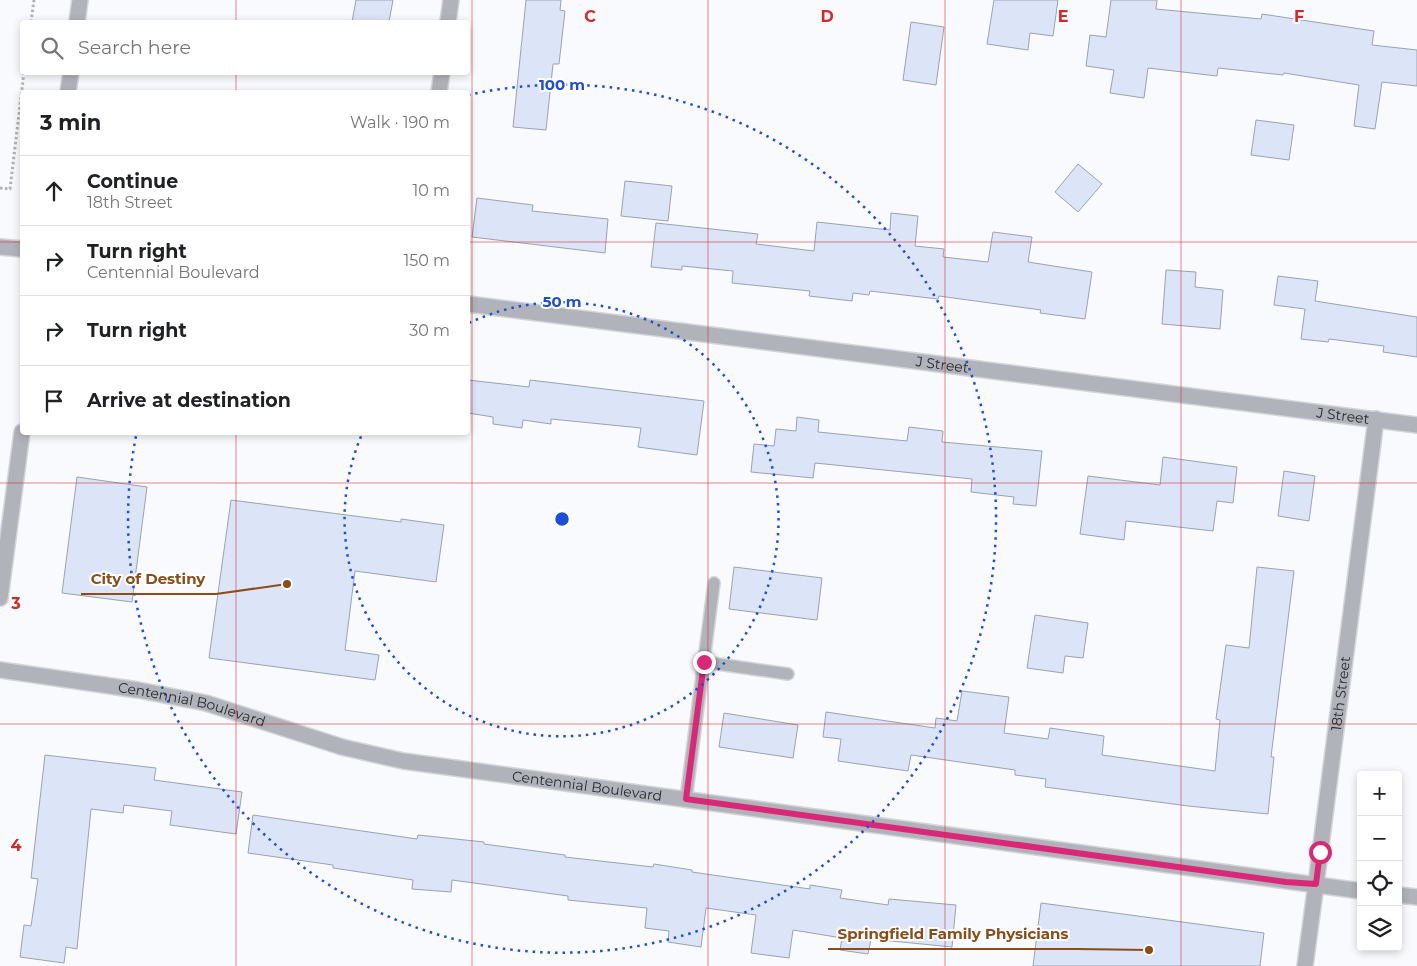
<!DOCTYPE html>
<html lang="en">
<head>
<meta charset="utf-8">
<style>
  :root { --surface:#fff; --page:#f6f6f6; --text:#202124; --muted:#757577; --line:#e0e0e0 }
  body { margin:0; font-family:Montserrat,sans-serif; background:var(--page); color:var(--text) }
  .controls { position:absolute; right:15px; bottom:15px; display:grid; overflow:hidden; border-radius:5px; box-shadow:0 2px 8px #0003 }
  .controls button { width:45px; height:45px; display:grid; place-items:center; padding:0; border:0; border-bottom:1px solid var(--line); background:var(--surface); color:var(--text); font:25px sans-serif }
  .stop { position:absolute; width:15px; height:15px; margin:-11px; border:4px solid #db2777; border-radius:50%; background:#fff }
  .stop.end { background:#db2777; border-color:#fff; box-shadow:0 1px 5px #0008 }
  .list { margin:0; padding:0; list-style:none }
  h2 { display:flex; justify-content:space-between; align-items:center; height:65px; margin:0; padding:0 20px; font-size:21px }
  h2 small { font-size:16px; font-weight:400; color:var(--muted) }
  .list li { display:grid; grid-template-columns:32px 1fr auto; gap:15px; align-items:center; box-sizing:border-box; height:70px; padding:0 20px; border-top:1px solid var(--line) }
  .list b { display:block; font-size:19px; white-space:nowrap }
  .list p { margin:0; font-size:16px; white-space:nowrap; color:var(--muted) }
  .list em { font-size:16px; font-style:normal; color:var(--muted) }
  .icon { flex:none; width:28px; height:28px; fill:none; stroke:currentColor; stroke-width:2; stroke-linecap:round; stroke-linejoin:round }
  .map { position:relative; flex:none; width:1417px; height:966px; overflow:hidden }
  .search { position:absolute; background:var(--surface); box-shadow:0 2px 8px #0003; left:20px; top:20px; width:450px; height:55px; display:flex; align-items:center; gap:12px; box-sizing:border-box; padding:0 18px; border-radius:5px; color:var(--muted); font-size:19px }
  .panel { position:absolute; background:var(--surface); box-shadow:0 2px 8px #0003; left:20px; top:90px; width:450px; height:345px; border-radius:5px }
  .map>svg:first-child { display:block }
  .building { fill:#dce5f7; stroke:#9ba2b0 }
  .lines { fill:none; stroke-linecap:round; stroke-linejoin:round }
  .service-casing { stroke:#d3d5d8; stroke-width:14 }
  .minor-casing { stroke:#d3d5d8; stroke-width:18 }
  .tertiary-casing { stroke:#d3d5d8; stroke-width:18 }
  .path { stroke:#b0b2b5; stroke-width:3; stroke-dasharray:2.5 2.5; stroke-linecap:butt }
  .service { stroke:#b0b3b9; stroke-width:11 }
  .minor { stroke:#b0b3b9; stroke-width:15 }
  .tertiary { stroke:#b0b3b9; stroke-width:15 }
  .route { stroke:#db2777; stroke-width:6 }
  .grid { fill:none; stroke:#d62828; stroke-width:1; stroke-opacity:0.55 }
  .ring { fill:none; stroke:#1d4ed8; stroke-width:2.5; stroke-dasharray:2.5 5 }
  .labels { text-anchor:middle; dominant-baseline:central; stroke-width:4; stroke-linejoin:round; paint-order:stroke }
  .street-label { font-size:14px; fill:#272a2f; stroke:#fff }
  .grid-label { font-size:16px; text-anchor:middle; font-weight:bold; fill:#d62828; stroke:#fff; stroke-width:4; stroke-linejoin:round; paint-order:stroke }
  .centre { fill:#1d4ed8; stroke:#fff; stroke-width:2.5 }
  .ring-label { font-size:15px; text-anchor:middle; font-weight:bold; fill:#1d4ed8; stroke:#fff; stroke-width:4; stroke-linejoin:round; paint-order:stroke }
  .leader { fill:none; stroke:#8c4b17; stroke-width:2 }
  .callout-dot { fill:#8c4b17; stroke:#fff; stroke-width:2 }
  .callout-label { font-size:15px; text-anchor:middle; font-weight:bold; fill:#8c4b17; stroke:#fff; stroke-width:4; stroke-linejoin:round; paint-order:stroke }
</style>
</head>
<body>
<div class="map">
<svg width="1417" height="966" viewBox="0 0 1417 966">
  <rect width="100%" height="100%" fill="#f9fafd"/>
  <g class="building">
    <polygon points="356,0 393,0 389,22 352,22"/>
    <polygon points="526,0 561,0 560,10 565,11 559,64 553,64 546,130 513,127"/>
    <polygon points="994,0 1058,0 1053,36 1030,33 1028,50 987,44"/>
    <polygon points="1111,0 1157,0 1156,9 1261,19 1262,14 1374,31 1372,45 1417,50 1417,86 1382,82 1375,129 1354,126 1359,85 1284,73 1283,75 1218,68 1217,76 1148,68 1144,98 1110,93 1114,70 1086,66 1090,35 1106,37"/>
    <polygon points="911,22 944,27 936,85 903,80"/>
    <polygon points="1256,120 1294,125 1289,160 1251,155"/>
    <polygon points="1078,164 1102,184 1078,212 1055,192"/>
    <polygon points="625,181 672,186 668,221 621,216"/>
    <polygon points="477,198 533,205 532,211 608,219 605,253 472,237"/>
    <polygon points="891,213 918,216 915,246 944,249 943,257 988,262 993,232 1032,237 1028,262 1092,272 1085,319 1040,313 1041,310 939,296 938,299 870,291 869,295 853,293 852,301 809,296 810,291 732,283 733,271 682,266 682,270 651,267 656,223 758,234 756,244 814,251 817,222 890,230"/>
    <polygon points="1166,270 1196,272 1195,287 1223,290 1220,329 1162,324"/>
    <polygon points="1278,276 1318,281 1315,301 1417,317 1417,357 1383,352 1384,346 1329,339 1328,342 1301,339 1305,309 1274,305"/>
    <polygon points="468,380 529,387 530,380 704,401 697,455 638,447 641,428 551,419 551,424 523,420 522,428 493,424 493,417 468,413"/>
    <polygon points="797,417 819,420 818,432 907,441 909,427 943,431 942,442 1042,451 1036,506 1013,504 1014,497 971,492 972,479 815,463 813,478 751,472 754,444 774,446 776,429 796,431"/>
    <polygon points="1163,457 1237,467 1233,503 1217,501 1213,531 1126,521 1124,540 1080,534 1088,476 1160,485"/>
    <polygon points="1284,471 1315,476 1309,521 1278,516"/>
    <polygon points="77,477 147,487 132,602 62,593"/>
    <polygon points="231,500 401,522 401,519 444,525 436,582 355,571 345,650 379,655 375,680 209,658"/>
    <polygon points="734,567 822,578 817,620 729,609"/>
    <polygon points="1257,567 1294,571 1271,757 1274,757 1268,814 1188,806 1045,787 1046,779 1015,775 1015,770 911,755 908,771 838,761 841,739 823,737 826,712 935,728 936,718 957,721 962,691 1009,697 1004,733 1048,739 1050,728 1104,736 1102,755 1215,771 1220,720 1216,719 1226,645 1249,648"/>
    <polygon points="1035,615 1088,623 1083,658 1065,656 1063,673 1027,668"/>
    <polygon points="724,713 798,725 793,758 719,747"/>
    <polygon points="45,755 156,768 154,780 242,792 236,834 170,825 172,811 124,805 123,813 91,809 77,949 66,947 64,963 20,957 24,925 31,926 38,879 31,878"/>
    <polygon points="253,815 417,839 418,835 484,842 484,844 565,855 565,857 653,867 654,864 692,870 692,872 810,889 810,885 842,890 840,898 888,905 889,899 956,905 952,947 871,939 868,954 840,950 842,938 793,930 789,958 751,953 756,915 706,908 701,947 668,942 669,931 645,928 647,908 568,900 568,896 452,880 451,892 412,889 413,880 333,868 333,865 248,853"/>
    <polygon points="1041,903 1264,933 1260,966 1033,966"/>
  </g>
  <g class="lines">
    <defs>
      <g id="service">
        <polyline points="704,662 788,674"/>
        <polyline points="686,799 714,583"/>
      </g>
      <g id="minor">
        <polyline points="448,22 451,0"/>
        <polyline points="439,92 442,72"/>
        <polyline points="0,247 22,249"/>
        <path id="s1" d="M468 304 1417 425"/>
        <path id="s2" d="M1316 884 1376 419"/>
      </g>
      <g id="tertiary">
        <polyline points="77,22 80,0"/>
        <polyline points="68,92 71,72"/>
        <polyline points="0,598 22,432"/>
        <path id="s3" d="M0 670 138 690 206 703 342 747 403 761 1361 891"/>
        <polyline points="1398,895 1417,897"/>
        <polyline points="1305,966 1316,884"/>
      </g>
    </defs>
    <use href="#service" class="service-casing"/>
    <use href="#minor" class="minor-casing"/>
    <use href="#tertiary" class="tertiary-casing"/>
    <g class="path">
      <polyline points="31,22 34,0"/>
      <polyline points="0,188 10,189 24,72"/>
    </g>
    <use href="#service" class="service"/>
    <use href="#minor" class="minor"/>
    <use href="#tertiary" class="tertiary"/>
  </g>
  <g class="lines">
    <polyline class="route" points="704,662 686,799 1286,882 1316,884 1320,852"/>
  </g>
  <path class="grid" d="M236 0V22M472 0V966M708 0V966M945 0V966M1181 0V966M236 72V92M0 242H22M468 242H1417M236 432V966M0 483H1417M0 724H1417"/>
  <g class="ring">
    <path d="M469 323A217 217 0 1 1 362 434"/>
    <path d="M468 95A434 434 0 1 1 136 436"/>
  </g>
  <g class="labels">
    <g class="street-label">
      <text stroke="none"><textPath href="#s1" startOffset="478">J Street</textPath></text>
      <text stroke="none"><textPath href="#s1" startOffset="882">J Street</textPath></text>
      <text stroke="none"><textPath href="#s2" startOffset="192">18th Street</textPath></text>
      <text stroke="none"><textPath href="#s3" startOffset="195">Centennial Boulevard</textPath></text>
      <text stroke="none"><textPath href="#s3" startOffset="600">Centennial Boulevard</textPath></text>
    </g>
  </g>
  <g class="grid-label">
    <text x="590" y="22">C</text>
    <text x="827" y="22">D</text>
    <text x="1063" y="22">E</text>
    <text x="1299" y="22">F</text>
    <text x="16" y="609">3</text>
    <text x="16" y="851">4</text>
  </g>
  <circle cx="562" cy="519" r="8" class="centre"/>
  <g class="ring-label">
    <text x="562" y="90">100 m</text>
    <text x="562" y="307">50 m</text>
  </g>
  <path class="leader" d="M287 584L216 594H81M1149 950L1078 949H828"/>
  <g class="callout-dot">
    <circle cx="287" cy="584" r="5"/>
    <circle cx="1149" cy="950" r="5"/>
  </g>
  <g class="callout-label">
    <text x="148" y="584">City of Destiny</text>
    <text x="953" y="939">Springfield Family Physicians</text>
  </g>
</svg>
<div class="controls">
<button>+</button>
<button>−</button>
<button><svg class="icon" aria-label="locate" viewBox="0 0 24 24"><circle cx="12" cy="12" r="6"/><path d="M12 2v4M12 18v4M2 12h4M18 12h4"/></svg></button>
<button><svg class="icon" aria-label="layers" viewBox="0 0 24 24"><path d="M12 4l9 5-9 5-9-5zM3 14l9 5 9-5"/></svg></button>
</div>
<div class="stop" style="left:1320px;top:852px"></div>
<div class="stop end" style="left:704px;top:662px"></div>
<div class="search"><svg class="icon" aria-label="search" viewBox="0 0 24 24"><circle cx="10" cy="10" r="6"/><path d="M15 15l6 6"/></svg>Search here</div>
<section class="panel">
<h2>3 min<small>Walk · 190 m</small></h2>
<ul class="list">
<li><svg class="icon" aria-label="ahead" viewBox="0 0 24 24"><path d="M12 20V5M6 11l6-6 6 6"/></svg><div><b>Continue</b><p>18th Street</p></div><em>10 m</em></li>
<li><svg class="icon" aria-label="right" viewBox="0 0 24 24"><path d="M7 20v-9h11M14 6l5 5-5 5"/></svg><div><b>Turn right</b><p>Centennial Boulevard</p></div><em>150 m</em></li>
<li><svg class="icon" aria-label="right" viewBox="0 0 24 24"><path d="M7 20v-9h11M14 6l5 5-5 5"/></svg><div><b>Turn right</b></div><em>30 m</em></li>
<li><svg class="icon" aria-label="arrive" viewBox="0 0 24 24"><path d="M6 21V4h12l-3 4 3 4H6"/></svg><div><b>Arrive at destination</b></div></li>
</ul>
</section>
</div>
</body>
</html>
